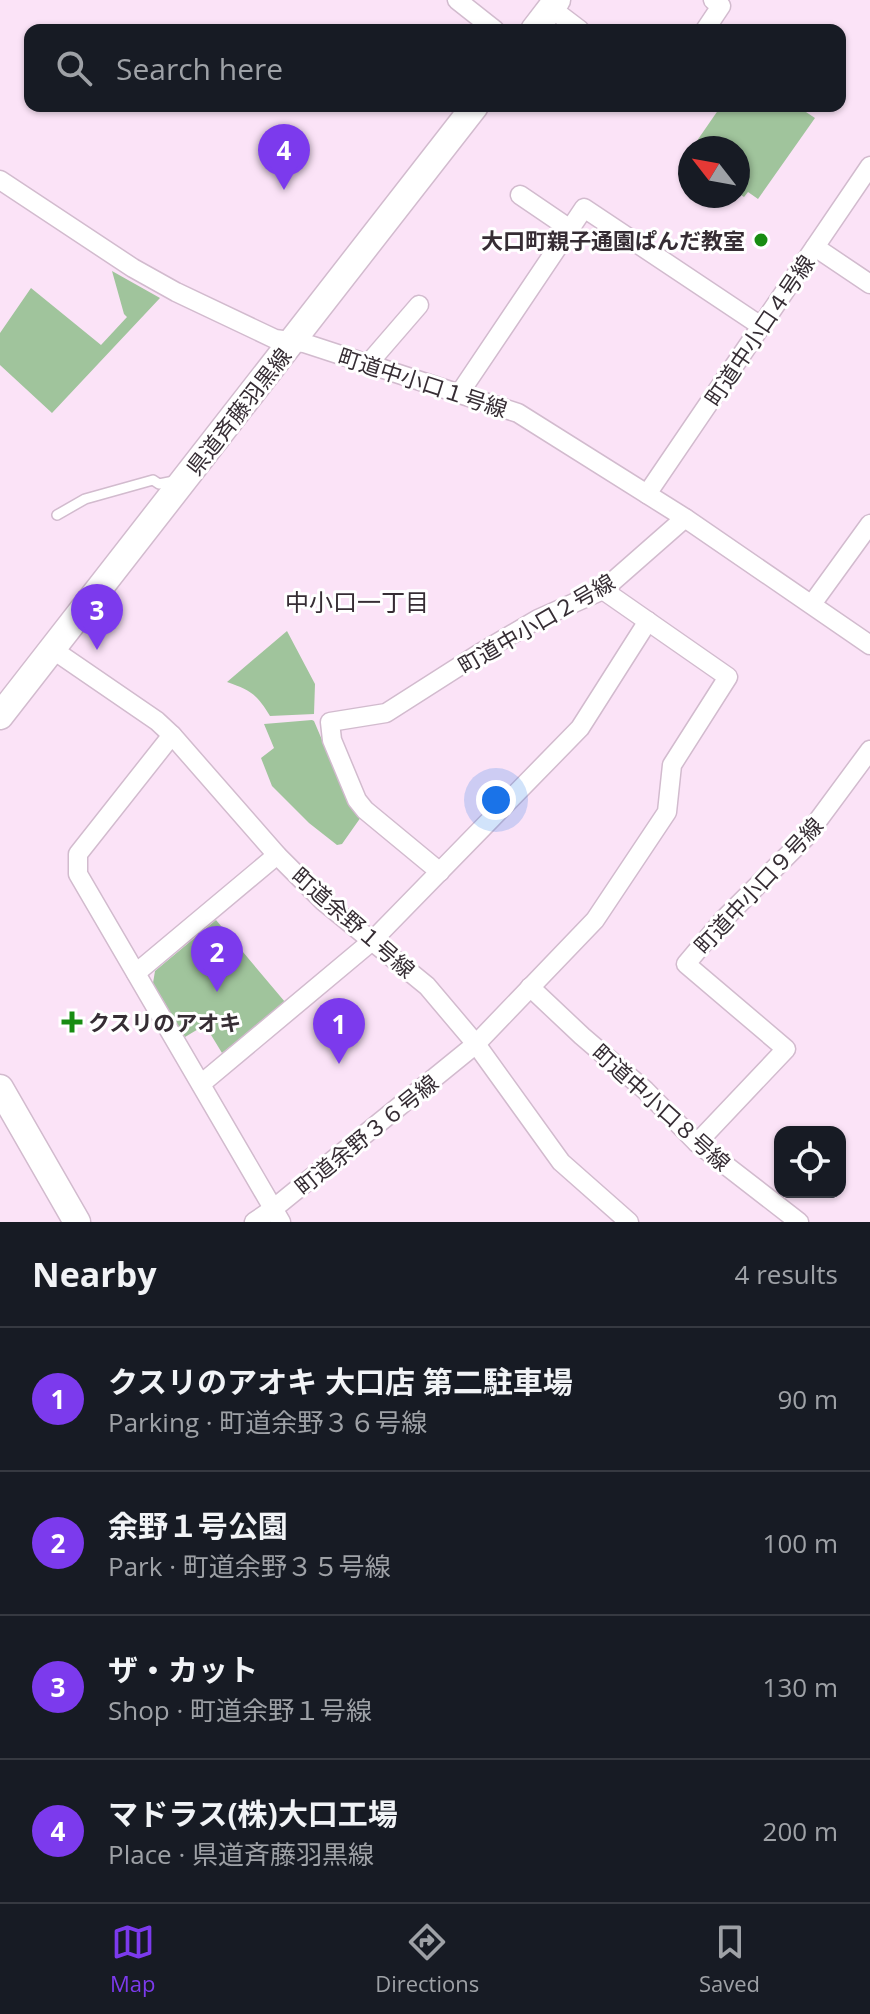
<!DOCTYPE html>
<html lang="en">
<head>
<meta charset="utf-8">
<style>
  :root { --surface:#171b24; --page:#20242c; --text:#f1f3f6; --muted:#9ea1a6; --line:#363941; --accent:#7c3aed }
  body { margin:0; font-family:"Open Sans","Noto Sans JP",sans-serif; background:var(--page); color:var(--text) }
  .controls { position:absolute; right:24px; bottom:24px; display:grid; overflow:hidden; border-radius:16px; box-shadow:0 2px 6px #0004 }
  .controls button { width:72px; height:72px; display:grid; place-items:center; padding:0; border:0; border-bottom:2px solid var(--line); background:var(--surface); color:var(--text); font:40px sans-serif }
  .compass { position:absolute; left:678px; top:136px; width:72px; height:72px; border-radius:50%; background:var(--surface); box-shadow:0 2px 6px #0004; rotate:301deg }
  .you { position:absolute; left:496px; top:800px; width:28px; height:28px; margin:-20px; border:6px solid #fff; border-radius:50%; background:#1a73e8; box-shadow:0 0 0 12px #1a73e833 }
  .badge { display:grid; place-items:center; width:52px; height:52px; border-radius:50%; background:var(--accent); color:#fff; font-size:26px; font-weight:700 }
  .pin { position:absolute; translate:-50% -66px; filter:drop-shadow(0 2px 4px #0008) }
  .pin::after { content:''; position:absolute; top:42px; width:28px; height:24px; background:inherit; clip-path:polygon(0 0,100% 0,50% 100%) }
  .list { margin:0; padding:0; list-style:none }
  h2 { display:flex; justify-content:space-between; align-items:center; height:104px; margin:0; padding:0 32px; font-size:34px }
  h2 small { font-size:26px; font-weight:400; color:var(--muted) }
  .list li { display:grid; grid-template-columns:52px 1fr auto; gap:24px; align-items:center; box-sizing:border-box; height:144px; padding:0 32px; border-top:2px solid var(--line) }
  .list b { display:block; font-size:30px; white-space:nowrap }
  .list p { margin:0; font-size:26px; white-space:nowrap; color:var(--muted) }
  .list em { font-size:26px; font-style:normal; color:var(--muted) }
  .icon { flex:none; width:44px; height:44px; fill:none; stroke:currentColor; stroke-width:2; stroke-linecap:round; stroke-linejoin:round }
  .map { position:relative; flex:none; width:870px; height:1222px; overflow:hidden }
  .search { position:absolute; background:var(--surface); box-shadow:0 2px 6px #0004; left:24px; right:24px; top:24px; height:88px; display:flex; align-items:center; gap:20px; box-sizing:border-box; padding:0 28px; border-radius:16px; color:var(--muted); font-size:30px }
  .sheet { height:680px; background:var(--surface) }
  nav { display:flex; justify-content:space-around; align-items:center; box-sizing:border-box; height:112px; border-top:2px solid var(--line); background:var(--surface); font-size:22px; color:var(--muted) }
  nav a { display:grid; justify-items:center; gap:4px }
  nav .on { color:var(--accent) }
  .map>svg:first-child { display:block }
  .green { fill:#a0c49c }
  .lines { fill:none; stroke-linecap:round; stroke-linejoin:round }
  .lane-casing { stroke:#d2bbce; stroke-width:12 }
  .street-casing { stroke:#d2bbce; stroke-width:21 }
  .secondary-casing { stroke:#d2bbce; stroke-width:29 }
  .lane { stroke:#fff; stroke-width:9 }
  .street { stroke:#fff; stroke-width:18 }
  .secondary { stroke:#fff; stroke-width:26 }
  .poi-dot { fill:#188c12; stroke:#fff; stroke-width:3 }
  .labels { text-anchor:middle; dominant-baseline:central; stroke-width:6; stroke-linejoin:round; paint-order:stroke }
  .poi-label { font-size:22px; font-weight:bold; fill:#362d34; stroke:#fff; text-anchor:end }
  .street-label { font-size:22px; fill:#362d34; stroke:#fff }
  .neighbourhood-label { font-size:24px; fill:#362d34; stroke:#fff }
</style>
</head>
<body>
<div class="map">
<svg width="870" height="1222" viewBox="0 0 870 1222">
  <rect width="100%" height="100%" fill="#fbe3f7"/>
  <g class="green">
    <polygon points="721,106 797,106 815,118 758,199 748,192 744,197 738,193 738,148 692,148"/>
    <polygon points="112,271 160,298 52,413 0,365 0,333 31,288 101,345 127,317 124,314"/>
    <path d="M287 631 315 684 314 714 270 716C257 694 250 690 227 682Z"/>
    <polygon points="312,720 314,721 350,806 361,817 342,844 337,845 309,823 272,786 261,758 274,748 264,724"/>
    <polygon points="216,920 285,1002 222,1053 205,1025 185,1037 153,983 155,971"/>
  </g>
  <g class="lines">
    <defs>
      <polyline id="lane" points="57,515 85,499 153,480 159,484 174,481"/>
      <g id="street">
        <polyline points="457,0 495,30"/>
        <polyline points="551,8 580,30"/>
        <polyline points="705,30 721,6 713,0"/>
        <polyline points="0,180 133,268 176,292 275,339 304,343 518,413 685,518 870,645"/>
        <polyline points="520,195 570,229"/>
        <polyline points="815,247 870,284"/>
        <polyline points="368,364 419,305"/>
        <polyline points="459,394 584,208 761,326"/>
        <polyline points="647,494 870,166"/>
        <polyline points="812,604 870,524"/>
        <polyline points="52,649 157,721 172,735 277,855 323,901 427,986 476,1044 561,1162 629,1222"/>
        <polyline points="172,735 78,854 78,874 281,1222"/>
        <polyline points="440,872 365,810 357,800 332,740 330,722 386,713 480,653 538,619 603,590 685,518"/>
        <polyline points="136,973 277,855"/>
        <polyline points="530,987 582,1036 645,1090 697,1143 799,1222"/>
        <polyline points="201,1084 372,941 580,728 648,621"/>
        <polyline points="697,1143 786,1049 686,964 723,920 805,838 870,750"/>
        <polyline points="254,1222 273,1209 476,1044 595,920 667,812 672,765 728,677 603,590"/>
      </g>
      <g id="secondary">
        <polyline points="534,30 557,0"/>
        <polyline points="0,716 475,106"/>
        <polyline points="0,1088 77,1222"/>
      </g>
    </defs>
    <use href="#lane" class="lane-casing"/>
    <use href="#street" class="street-casing"/>
    <use href="#secondary" class="secondary-casing"/>
    <use href="#lane" class="lane"/>
    <use href="#street" class="street"/>
    <use href="#secondary" class="secondary"/>
  </g>
  <g class="poi-dot">
    <circle cx="761" cy="240" r="8"/>
    <path d="M68 1010h8v8h8v8h-8v8h-8v-8h-8v-8h8z"/>
  </g>
  <g class="labels">
    <g class="poi-label">
      <text x="745" y="240">大口町親子通園ぱんだ教室</text>
      <text x="88" y="1022" text-anchor="start">クスリのアオキ</text>
    </g>
    <g class="street-label">
      <text transform="translate(759 330) rotate(-56)">町道中小口４号線</text>
      <text transform="translate(423 382) rotate(18)">町道中小口１号線</text>
      <text transform="translate(238 411) rotate(-52)">県道斉藤羽黒線</text>
      <text transform="translate(536 623) rotate(-30)">町道中小口２号線</text>
      <text transform="translate(758 885) rotate(-47)">町道中小口９号線</text>
      <text transform="translate(354 922) rotate(41)">町道余野１号線</text>
      <text transform="translate(662 1107) rotate(42)">町道中小口８号線</text>
      <text transform="translate(366 1134) rotate(-39)">町道余野３６号線</text>
    </g>
    <g class="neighbourhood-label">
      <text x="357" y="601">中小口一丁目</text>
    </g>
  </g>
</svg>
<div class="controls">
<button><svg class="icon" aria-label="locate" viewBox="0 0 24 24"><circle cx="12" cy="12" r="6"/><path d="M12 2v4M12 18v4M2 12h4M18 12h4"/></svg></button>
</div>
<svg class="compass" viewBox="-18 -18 36 36"><path d="M0-13l5 13h-10z" fill="#e53935"/><path d="M0 13l5-13h-10z" fill="#9ea1a6"/></svg>
<div class="you"></div>
<div class="pin badge" style="left:339px;top:1064px">1</div>
<div class="pin badge" style="left:217px;top:992px">2</div>
<div class="pin badge" style="left:97px;top:650px">3</div>
<div class="pin badge" style="left:284px;top:190px">4</div>
<div class="search"><svg class="icon" aria-label="search" viewBox="0 0 24 24"><circle cx="10" cy="10" r="6"/><path d="M15 15l6 6"/></svg>Search here</div>
</div>
<section class="sheet">
<h2>Nearby<small>4 results</small></h2>
<ul class="list">
<li><span class="badge">1</span><div><b>クスリのアオキ 大口店 第二駐車場</b><p>Parking · 町道余野３６号線</p></div><em>90 m</em></li>
<li><span class="badge">2</span><div><b>余野１号公園</b><p>Park · 町道余野３５号線</p></div><em>100 m</em></li>
<li><span class="badge">3</span><div><b>ザ・カット</b><p>Shop · 町道余野１号線</p></div><em>130 m</em></li>
<li><span class="badge">4</span><div><b>マドラス(株)大口工場</b><p>Place · 県道斉藤羽黒線</p></div><em>200 m</em></li>
</ul>
</section>
<nav>
<a class="on"><svg class="icon" aria-label="map" viewBox="0 0 24 24"><path d="M3 6l6-2 6 2 6-2v14l-6 2-6-2-6 2zM9 4v14M15 6v14"/></svg>Map</a>
<a><svg class="icon" aria-label="directions" viewBox="0 0 24 24"><path d="M12 3l9 9-9 9-9-9zM9 14v-3h6M13 9l2 2-2 2"/></svg>Directions</a>
<a><svg class="icon" aria-label="saved" viewBox="0 0 24 24"><path d="M7 4h10v16l-5-4-5 4z"/></svg>Saved</a>
</nav>
</body>
</html>
